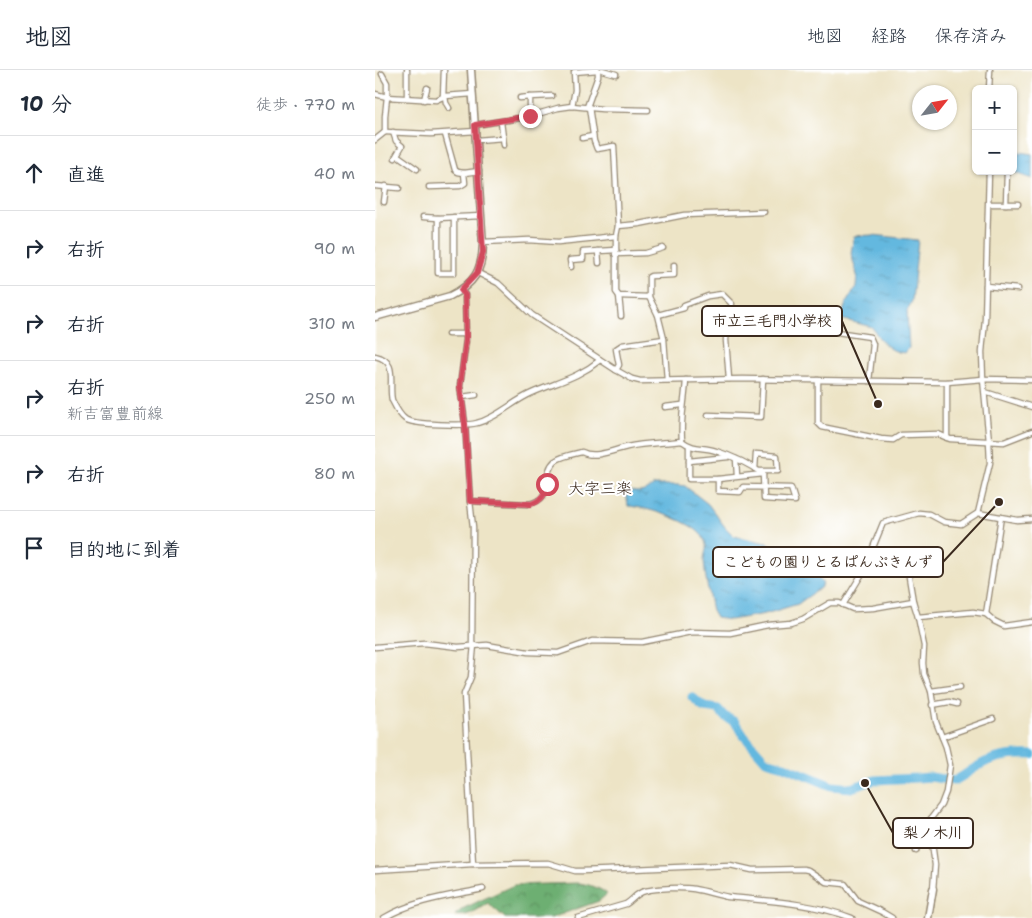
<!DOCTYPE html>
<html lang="ja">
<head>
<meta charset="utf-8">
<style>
  :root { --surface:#fff; --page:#f6f6f7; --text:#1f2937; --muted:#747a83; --line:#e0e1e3 }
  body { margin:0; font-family:"Shantell Sans","Klee One",sans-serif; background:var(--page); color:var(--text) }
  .controls { position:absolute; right:15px; top:15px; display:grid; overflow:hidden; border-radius:8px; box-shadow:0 1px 4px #0004 }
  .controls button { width:45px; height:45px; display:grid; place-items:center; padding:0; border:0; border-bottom:1px solid var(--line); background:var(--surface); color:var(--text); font:25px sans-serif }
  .compass { position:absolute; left:537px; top:15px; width:45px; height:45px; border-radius:50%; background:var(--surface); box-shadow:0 1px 4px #0004; rotate:59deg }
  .stop { position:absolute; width:15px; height:15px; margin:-11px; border:4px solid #d1495b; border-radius:50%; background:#fff }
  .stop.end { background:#d1495b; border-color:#fff; box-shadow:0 1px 5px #0008 }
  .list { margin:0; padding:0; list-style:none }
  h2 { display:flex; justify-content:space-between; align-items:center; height:65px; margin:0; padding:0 20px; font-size:21px }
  h2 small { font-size:16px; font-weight:400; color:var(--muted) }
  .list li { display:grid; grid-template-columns:32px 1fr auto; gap:15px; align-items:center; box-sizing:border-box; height:75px; padding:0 20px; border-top:1px solid var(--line) }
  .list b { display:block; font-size:19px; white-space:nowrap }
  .list p { margin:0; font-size:16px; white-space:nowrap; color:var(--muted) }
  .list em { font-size:16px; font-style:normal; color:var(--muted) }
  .icon { flex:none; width:28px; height:28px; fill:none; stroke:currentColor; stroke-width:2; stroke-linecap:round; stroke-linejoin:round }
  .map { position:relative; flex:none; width:657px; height:848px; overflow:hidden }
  header { display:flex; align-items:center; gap:30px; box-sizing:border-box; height:70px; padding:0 25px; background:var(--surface); border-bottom:1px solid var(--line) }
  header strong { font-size:24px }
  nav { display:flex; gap:28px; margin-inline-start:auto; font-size:18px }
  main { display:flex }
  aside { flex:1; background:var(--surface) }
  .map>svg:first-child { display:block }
  .forest { fill:url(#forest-crowns); stroke:#546c48 }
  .water { fill:url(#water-ripples); stroke:#4f717e }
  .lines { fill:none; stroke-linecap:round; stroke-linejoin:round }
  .river { stroke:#63b8df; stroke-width:9 }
  .street-casing { stroke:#948772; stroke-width:7 }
  .secondary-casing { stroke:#948772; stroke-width:9 }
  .street { stroke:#fff; stroke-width:4.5 }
  .secondary { stroke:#fff; stroke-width:6 }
  .route { stroke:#d1495b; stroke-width:6 }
  .labels { text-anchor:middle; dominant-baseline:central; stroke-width:4; stroke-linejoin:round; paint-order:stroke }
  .quarter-label { font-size:16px; fill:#3b2a1e; stroke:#fff }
  .leader { fill:none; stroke:#3b2a1e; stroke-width:2 }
  .callout-dot { fill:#3b2a1e; stroke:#fff; stroke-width:2 }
  .callout { fill:#fff; stroke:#3b2a1e; stroke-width:2 }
  .callout-label { font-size:15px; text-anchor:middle; font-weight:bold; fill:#3b2a1e }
</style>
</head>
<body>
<header>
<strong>地図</strong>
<nav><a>地図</a><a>経路</a><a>保存済み</a></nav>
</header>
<main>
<aside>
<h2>10 分<small>徒歩 · 770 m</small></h2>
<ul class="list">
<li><svg class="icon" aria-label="ahead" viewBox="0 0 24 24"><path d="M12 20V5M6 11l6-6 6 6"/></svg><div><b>直進</b></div><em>40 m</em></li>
<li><svg class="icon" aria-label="right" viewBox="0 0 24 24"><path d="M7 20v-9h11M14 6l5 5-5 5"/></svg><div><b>右折</b></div><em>90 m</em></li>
<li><svg class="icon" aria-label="right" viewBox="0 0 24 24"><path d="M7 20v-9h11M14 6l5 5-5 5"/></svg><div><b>右折</b></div><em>310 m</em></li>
<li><svg class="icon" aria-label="right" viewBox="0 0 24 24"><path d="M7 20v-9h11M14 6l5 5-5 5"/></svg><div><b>右折</b><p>新吉富豊前線</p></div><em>250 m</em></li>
<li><svg class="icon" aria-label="right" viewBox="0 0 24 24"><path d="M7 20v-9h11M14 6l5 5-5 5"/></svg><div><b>右折</b></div><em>80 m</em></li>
<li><svg class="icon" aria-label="arrive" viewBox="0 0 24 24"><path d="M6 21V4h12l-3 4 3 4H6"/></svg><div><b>目的地に到着</b></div></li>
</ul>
</aside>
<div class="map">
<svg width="657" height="848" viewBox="0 0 657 848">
  <defs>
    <pattern id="forest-crowns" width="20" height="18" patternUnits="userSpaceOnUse" patternTransform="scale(1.25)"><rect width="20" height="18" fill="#6daf72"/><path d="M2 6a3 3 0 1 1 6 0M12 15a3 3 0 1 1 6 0" fill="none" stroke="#5b8f5d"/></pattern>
    <pattern id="water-ripples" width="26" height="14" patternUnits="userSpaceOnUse" patternTransform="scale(1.25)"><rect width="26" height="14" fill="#63b8df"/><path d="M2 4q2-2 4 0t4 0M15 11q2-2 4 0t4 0" fill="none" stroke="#5396b4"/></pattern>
  </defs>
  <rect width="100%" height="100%" fill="#fff"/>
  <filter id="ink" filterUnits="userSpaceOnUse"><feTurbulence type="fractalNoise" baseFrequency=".02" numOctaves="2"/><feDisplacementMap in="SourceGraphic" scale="10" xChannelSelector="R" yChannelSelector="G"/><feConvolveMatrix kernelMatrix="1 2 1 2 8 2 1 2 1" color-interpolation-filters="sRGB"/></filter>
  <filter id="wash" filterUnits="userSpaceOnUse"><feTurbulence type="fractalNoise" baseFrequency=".0096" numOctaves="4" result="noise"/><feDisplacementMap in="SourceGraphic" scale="20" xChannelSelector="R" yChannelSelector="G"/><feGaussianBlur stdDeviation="1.12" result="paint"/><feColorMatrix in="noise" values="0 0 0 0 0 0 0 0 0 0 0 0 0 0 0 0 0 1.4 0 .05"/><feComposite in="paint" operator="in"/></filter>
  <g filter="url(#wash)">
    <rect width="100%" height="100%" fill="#ede4c6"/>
    <path class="forest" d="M202 813C210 813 226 818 232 824L224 831 176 848H130L113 833C104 839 92 848 80 845L89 838 139 815Z"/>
    <g class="water">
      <polygon points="638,81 657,84 657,109 635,101 638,101"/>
      <path d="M498 165 543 170 537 231 532 241 534 278 530 283C513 282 505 270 497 257L466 249 471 233 481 217 482 205 476 183 479 166Z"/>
      <path d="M279 415H304L310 416 333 434 350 457 359 466 392 473 439 503 448 514 445 518 423 534 390 544 355 550 341 548 337 541C334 525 330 507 329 491 329 482 334 479 329 469 322 452 271 437 253 436L251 422C257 420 258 422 264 422 269 422 275 418 279 415Z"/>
    </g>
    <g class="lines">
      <path class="river" d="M317 627 329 637 343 639 349 646 360 652 369 666 391 691 409 696 457 716 476 718 500 710 542 708 556 707 579 711C588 707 594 701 603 696 619 686 638 684 657 685"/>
    </g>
  </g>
  <g filter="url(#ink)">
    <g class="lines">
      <defs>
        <g id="street">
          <polyline points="32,0 32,28"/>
          <polyline points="227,0 241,4"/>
          <polyline points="614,19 615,0"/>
          <polyline points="0,24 12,27 12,13 7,4"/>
          <polyline points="70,26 71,33 74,38"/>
          <polyline points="68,27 69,0"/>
          <polyline points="145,28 155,27"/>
          <polyline points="49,30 52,18"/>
          <polyline points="197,36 200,20 199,2 223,0"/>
          <polyline points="212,37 223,6 223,0"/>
          <polyline points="155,46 155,27 177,26"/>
          <polyline points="126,52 129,75"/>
          <polyline points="100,55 152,47 183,38 197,36 227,39 273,40"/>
          <polyline points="10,62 56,64 101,61"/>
          <polyline points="18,62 21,71 27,76 20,88"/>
          <polyline points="70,64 80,100 83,102 89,103"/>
          <polyline points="207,68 218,66"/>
          <polyline points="0,70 10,62 10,46 12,27 61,30 70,26 98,24"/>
          <polyline points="102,70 128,68"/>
          <polyline points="22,85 42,99"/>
          <polyline points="0,116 24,118"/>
          <polyline points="54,117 85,116 90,113 89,103 104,101"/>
          <polyline points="9,132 11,116"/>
          <polyline points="614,134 643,134"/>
          <polyline points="631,134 632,102"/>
          <polyline points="48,147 63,148 106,146"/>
          <polyline points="63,148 63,203 79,203 79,147"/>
          <polyline points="243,156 264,154 309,145 389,142"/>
          <polyline points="241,166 241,222 244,226 274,227"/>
          <polyline points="108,172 154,170 183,172 241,166 243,156 239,76 222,79 219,71 214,37"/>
          <polyline points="223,181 224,193"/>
          <polyline points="240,184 271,183 288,178"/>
          <polyline points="196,197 195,190 208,189 208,182 241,180"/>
          <polyline points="103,203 123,213 157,245 241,300 257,309 265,311 368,309 572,312 608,309 657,310"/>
          <polyline points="611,216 643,219"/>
          <polyline points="86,220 90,225 91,270 85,316 90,353 95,431 98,457 97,575"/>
          <polyline points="244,226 246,246"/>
          <polyline points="283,245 309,238 309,235 333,226 347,224 357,234 353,246 351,270 354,309"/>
          <polyline points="462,262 495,267 498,274 494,311"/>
          <polyline points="73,264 91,264"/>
          <path d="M0 286C24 291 13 312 17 330 20 336 24 345 30 349 38 355 92 356 102 353 122 348 138 331 157 323 182 312 203 308 225 290"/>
          <polyline points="241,300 244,295 241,279 247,275 289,269"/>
          <polyline points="292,310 289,269 283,245 274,227 274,207 276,206 299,205 299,195"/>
          <polyline points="443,310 443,353 447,357 506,369 518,370 526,365 563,364 575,369 629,372 657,361"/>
          <polyline points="572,312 572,368"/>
          <polyline points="610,322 657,337"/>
          <polyline points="87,327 101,325"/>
          <polyline points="290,337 307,335"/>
          <polyline points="333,345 386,347 388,309"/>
          <path d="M307 371C305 349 310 331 311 310"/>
          <polyline points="314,377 314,409 343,409 388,404"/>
          <polyline points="361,389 362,406"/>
          <polyline points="314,391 353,387"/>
          <polyline points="380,399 381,384 402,386 403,401 384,401"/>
          <path d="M95 431 152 434C181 431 165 404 180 391 187 386 198 384 207 382 219 389 239 380 252 377 269 373 289 373 307 371 320 381 328 376 341 381 357 386 374 394 388 404L389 429 420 431 416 418 368 417 365 422 343 421V409"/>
          <polyline points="603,443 642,450 657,449"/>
          <polyline points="536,495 534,507 538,531"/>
          <polyline points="468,535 488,502 508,453 544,443 554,444 569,452 586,454 603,443 615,393 614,371 608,309 607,282 610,249 614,101"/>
          <polyline points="611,544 626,447"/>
          <polyline points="543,547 598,542 611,544 619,551 629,556 657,552"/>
          <polyline points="0,577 49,573 83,577 112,575 153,582 183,583 217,571 267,572 316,562 355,563 393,555 416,553 428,549 455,533 464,533 478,539 498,538 538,531 543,547 549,576 548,593 549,604 556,621 561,652 571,677 575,695 571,722 566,735 554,751 560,795 558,819"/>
          <polyline points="556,621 585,617"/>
          <polyline points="557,635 574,632 582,634"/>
          <polyline points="567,667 618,649"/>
          <polyline points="555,753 558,755 569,771"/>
          <polyline points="525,762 546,764 550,754 554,751"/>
          <polyline points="541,781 546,764"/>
          <polyline points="98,794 89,624 96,607 99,575"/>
          <polyline points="0,800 98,794 173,793 200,801 207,801 355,795 377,800 428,799 433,800 451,812 470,814 483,831 507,842 517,848"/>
          <path d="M9 848C39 830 75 826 108 819"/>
          <path d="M203 848 251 834C258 830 261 823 270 821 282 818 307 817 319 819 331 821 342 825 353 827 395 831 437 833 477 848"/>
        </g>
        <g id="secondary">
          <path d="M0 247 75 226C99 214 107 201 108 175L96 0"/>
          <polyline points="553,848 558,819"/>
        </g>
      </defs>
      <use href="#street" class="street-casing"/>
      <use href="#secondary" class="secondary-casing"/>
      <use href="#street" class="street"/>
      <use href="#secondary" class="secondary"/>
    </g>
  </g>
  <g class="lines" filter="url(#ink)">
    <path class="route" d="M155 46 100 55 108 182 102 203 86 220 90 225 91 270 85 316 90 354 95 431 156 434C166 431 171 424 172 414"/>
  </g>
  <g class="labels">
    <g class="quarter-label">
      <text x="225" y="418">大字三楽</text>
    </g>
  </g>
  <path class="leader" d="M503 334L467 251M624 432L568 492M490 713L518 763"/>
  <g class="callout-dot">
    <circle cx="503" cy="334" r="5"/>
    <circle cx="624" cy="432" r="5"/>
    <circle cx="490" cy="713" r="5"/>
  </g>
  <g class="callout">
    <rect x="327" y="236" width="140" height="30" rx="5"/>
    <rect x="338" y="477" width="230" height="30" rx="5"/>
    <rect x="518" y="748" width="80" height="30" rx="5"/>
  </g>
  <g class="callout-label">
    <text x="397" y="256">市立三毛門小学校</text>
    <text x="453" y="497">こどもの園りとるぱんぷきんず</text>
    <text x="558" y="768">梨ノ木川</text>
  </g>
</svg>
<div class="controls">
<button>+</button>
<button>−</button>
</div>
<svg class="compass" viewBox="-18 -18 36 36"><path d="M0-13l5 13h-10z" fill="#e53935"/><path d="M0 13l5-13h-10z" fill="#747a83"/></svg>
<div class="stop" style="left:172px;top:414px"></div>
<div class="stop end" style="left:155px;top:46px"></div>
</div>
</main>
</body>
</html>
